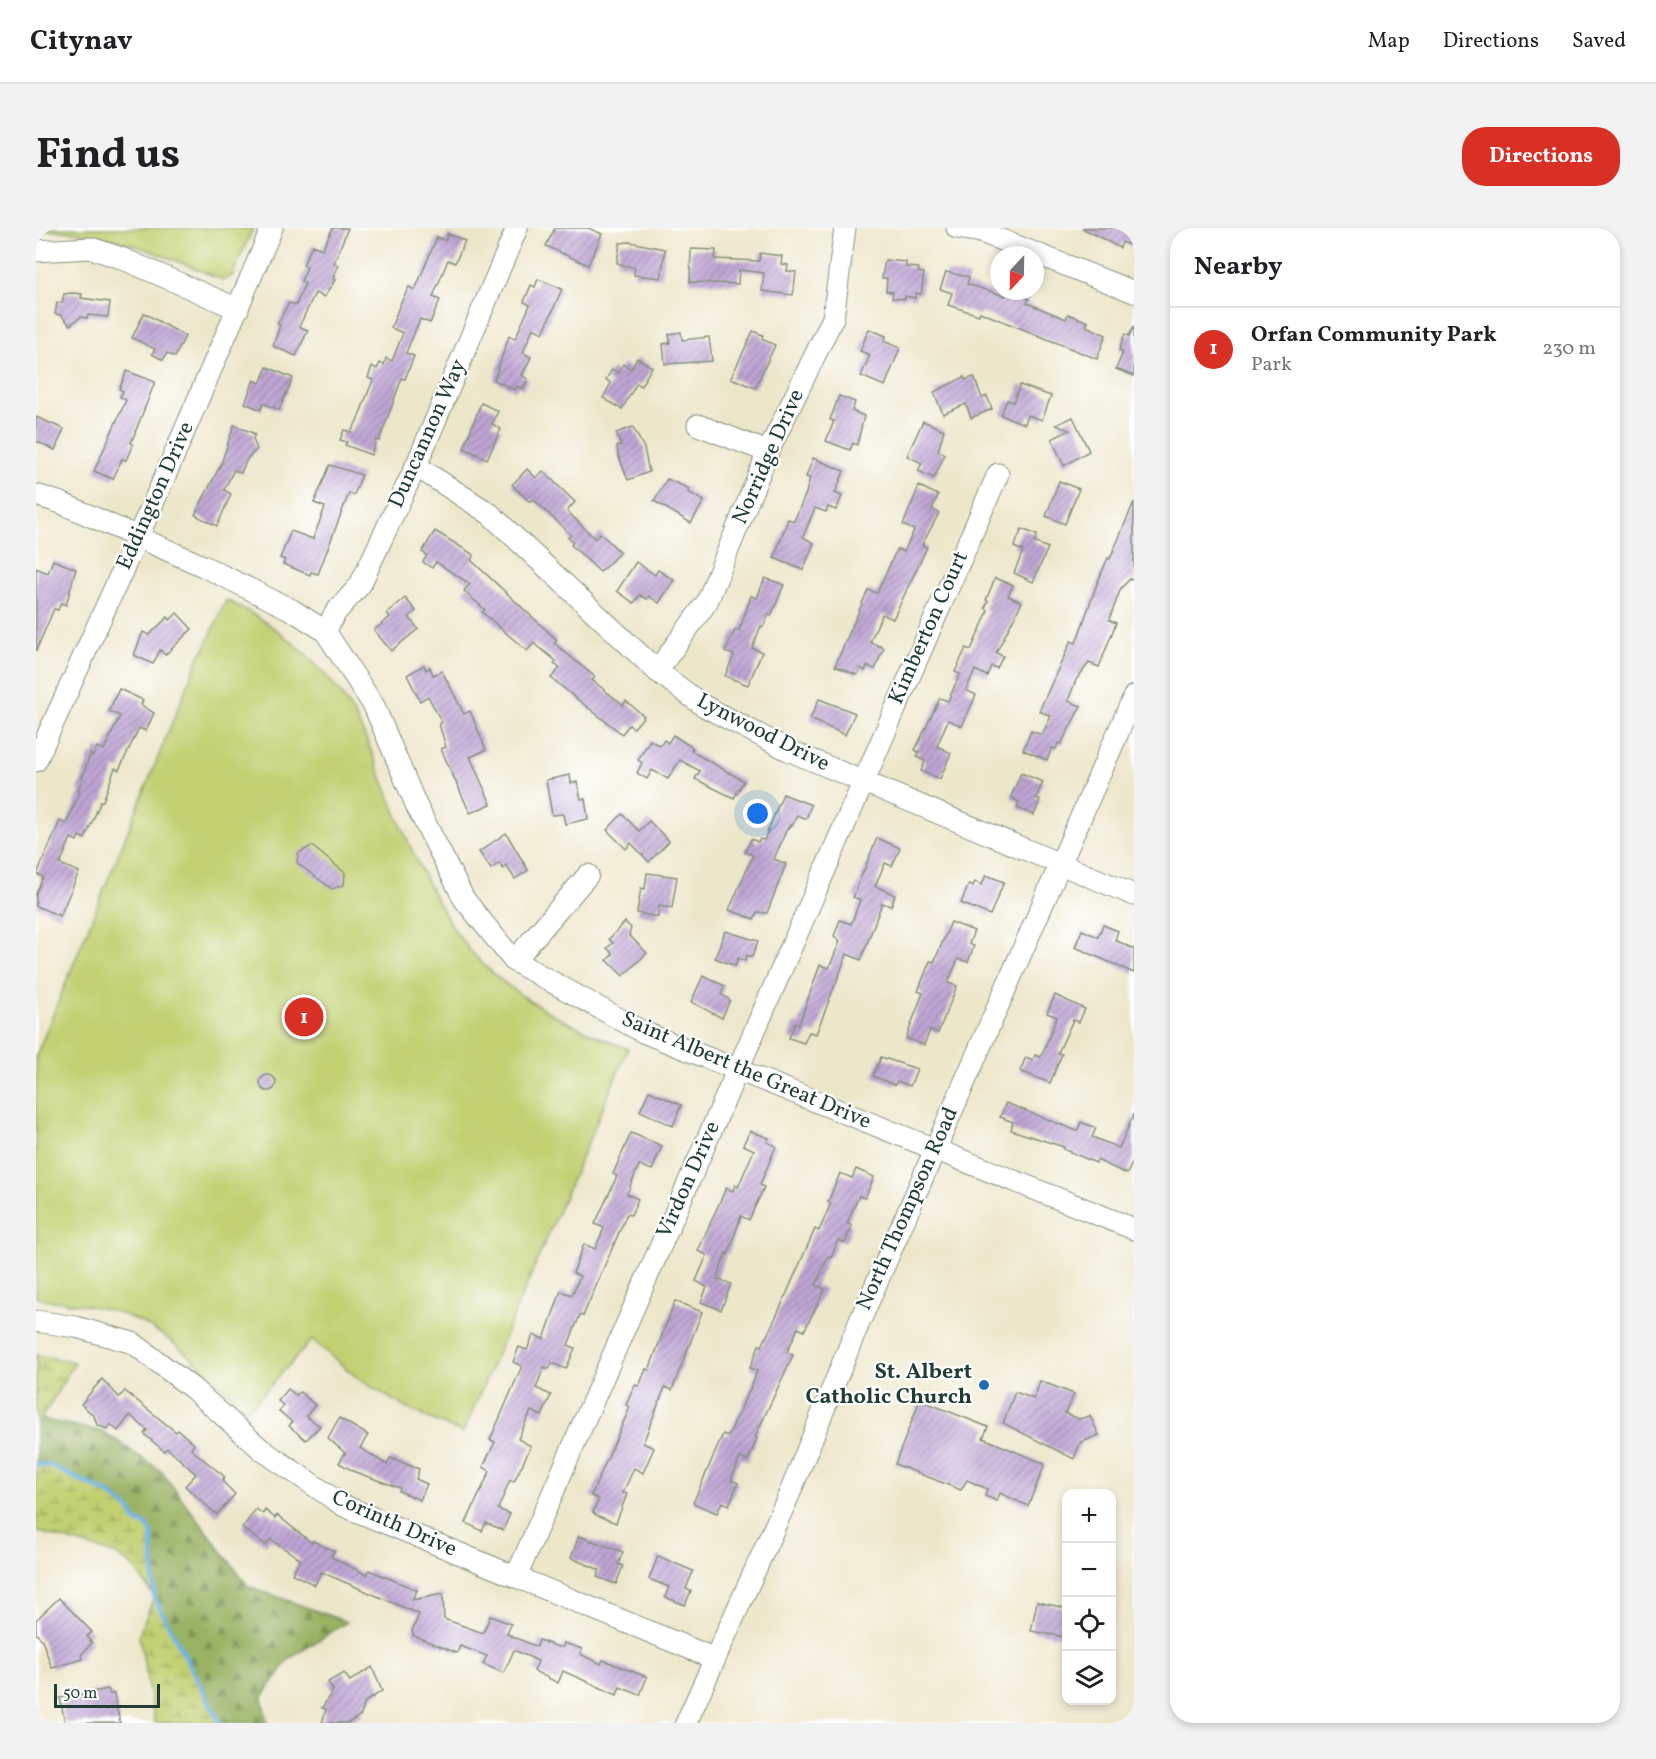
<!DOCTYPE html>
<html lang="en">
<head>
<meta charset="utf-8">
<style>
  :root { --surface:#fff; --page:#f2f2f2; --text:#202124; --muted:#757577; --line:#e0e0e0; --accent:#d93025 }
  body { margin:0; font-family:Vollkorn,serif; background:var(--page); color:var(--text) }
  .controls { position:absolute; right:18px; bottom:18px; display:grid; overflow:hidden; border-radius:12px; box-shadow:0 3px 9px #0003 }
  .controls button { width:54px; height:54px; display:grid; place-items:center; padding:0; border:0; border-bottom:2px solid var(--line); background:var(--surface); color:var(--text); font:30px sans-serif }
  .compass { position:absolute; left:954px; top:18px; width:54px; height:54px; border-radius:50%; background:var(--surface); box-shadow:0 3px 9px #0003; rotate:202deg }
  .scale { position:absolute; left:18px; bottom:15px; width:106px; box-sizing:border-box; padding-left:6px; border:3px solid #1f3d34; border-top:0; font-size:16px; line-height:21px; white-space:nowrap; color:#1f3d34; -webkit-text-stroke:4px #fff; paint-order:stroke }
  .you { position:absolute; left:722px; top:586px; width:21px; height:21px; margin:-15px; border:4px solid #fff; border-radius:50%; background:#1a73e8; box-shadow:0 0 0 9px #1a73e833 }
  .badge { display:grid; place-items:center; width:39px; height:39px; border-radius:50%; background:var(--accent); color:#fff; font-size:20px; font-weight:700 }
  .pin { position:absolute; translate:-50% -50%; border:3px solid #fff; box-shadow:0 2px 6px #0006 }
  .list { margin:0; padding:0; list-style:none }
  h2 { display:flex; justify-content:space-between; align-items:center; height:78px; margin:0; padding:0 24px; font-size:26px }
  h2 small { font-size:20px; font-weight:400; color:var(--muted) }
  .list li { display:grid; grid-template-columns:39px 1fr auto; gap:18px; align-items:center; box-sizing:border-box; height:84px; padding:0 24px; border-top:2px solid var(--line) }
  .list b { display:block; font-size:22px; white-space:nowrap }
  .list p { margin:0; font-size:20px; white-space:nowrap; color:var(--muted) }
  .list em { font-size:20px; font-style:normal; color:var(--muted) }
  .icon { flex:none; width:33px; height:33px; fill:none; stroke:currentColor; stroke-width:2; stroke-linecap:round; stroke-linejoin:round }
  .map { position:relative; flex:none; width:1098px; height:1495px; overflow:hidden; border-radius:24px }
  header { display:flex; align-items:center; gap:36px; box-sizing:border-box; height:84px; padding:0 30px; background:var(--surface); border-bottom:2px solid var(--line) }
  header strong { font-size:28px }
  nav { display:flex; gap:33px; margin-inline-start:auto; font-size:21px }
  .intro { display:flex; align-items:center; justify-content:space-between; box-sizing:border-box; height:144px; padding:0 36px }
  h1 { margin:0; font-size:42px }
  .button { padding:15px 27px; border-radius:24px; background:var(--accent); color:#fff; font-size:21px; font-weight:700 }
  main { display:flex; gap:36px; padding:0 36px }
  aside { flex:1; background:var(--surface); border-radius:24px; box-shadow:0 3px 9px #0003 }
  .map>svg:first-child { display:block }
  .forest { fill:url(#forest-firs); stroke:#5c784c; stroke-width:1.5 }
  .wetland { fill:url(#wetland-marsh); stroke:#708653; stroke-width:1.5 }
  .park { fill:#c2d072; stroke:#708653; stroke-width:1.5 }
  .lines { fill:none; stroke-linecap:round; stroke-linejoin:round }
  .stream { stroke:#6fb6e6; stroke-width:4.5 }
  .building { fill:url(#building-hatch) }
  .minor-casing { stroke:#86927f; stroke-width:23 }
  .minor { stroke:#fff; stroke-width:21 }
  .poi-dot { fill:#1f6fb2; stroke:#fff; stroke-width:2 }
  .labels { text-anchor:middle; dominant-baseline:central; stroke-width:4.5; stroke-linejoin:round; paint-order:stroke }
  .street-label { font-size:22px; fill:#1f3d34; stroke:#fff }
  .poi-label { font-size:22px; font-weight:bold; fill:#1f3d34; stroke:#fff; text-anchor:end }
</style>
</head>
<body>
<header>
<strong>Citynav</strong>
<nav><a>Map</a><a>Directions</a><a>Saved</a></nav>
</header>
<div class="intro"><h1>Find us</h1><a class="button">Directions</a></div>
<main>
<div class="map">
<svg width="1098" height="1495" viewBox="0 0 1098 1495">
  <defs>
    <pattern id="forest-firs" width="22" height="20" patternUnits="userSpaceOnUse" patternTransform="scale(1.5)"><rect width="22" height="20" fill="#99b264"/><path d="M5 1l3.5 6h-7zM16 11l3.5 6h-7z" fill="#7c9253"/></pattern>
    <pattern id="wetland-marsh" width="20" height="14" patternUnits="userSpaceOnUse" patternTransform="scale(1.5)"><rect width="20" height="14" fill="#c2d072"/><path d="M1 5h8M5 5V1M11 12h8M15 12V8" fill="none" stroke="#9daa5e"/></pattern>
    <pattern id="building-hatch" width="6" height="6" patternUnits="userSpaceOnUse" patternTransform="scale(1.5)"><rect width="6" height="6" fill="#bfa5d5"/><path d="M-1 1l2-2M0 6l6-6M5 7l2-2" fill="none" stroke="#9b88ae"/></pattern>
  </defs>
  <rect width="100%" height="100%" fill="#fff"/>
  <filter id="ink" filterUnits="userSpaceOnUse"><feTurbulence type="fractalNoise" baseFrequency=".0167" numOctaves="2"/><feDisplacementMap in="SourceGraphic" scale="12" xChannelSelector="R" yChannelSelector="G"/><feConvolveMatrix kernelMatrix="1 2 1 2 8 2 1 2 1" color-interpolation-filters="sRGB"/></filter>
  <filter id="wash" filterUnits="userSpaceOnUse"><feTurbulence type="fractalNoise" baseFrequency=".008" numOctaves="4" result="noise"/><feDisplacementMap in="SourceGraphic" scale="24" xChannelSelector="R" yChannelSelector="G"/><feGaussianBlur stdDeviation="1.35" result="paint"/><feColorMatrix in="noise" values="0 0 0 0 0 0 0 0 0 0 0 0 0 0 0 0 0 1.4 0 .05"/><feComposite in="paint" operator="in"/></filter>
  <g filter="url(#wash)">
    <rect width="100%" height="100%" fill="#ede7ca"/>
    <path class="forest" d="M5 1191 68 1204 125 1243 212 1358 311 1394 253 1431 226 1470 231 1495H184L118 1369 116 1304 110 1297 100 1294C84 1263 31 1248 0 1233V1200Z"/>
    <g class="wetland">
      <polygon points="0,1127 39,1134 0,1200"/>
      <polygon points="0,1233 15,1238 75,1267 94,1282 100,1294 110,1297 116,1304 118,1369 184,1495 119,1495 103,1407 118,1369 99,1340 79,1326 0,1303"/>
    </g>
    <g class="park">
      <path d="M0 0H217L196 48 187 52C125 26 69 0 0 3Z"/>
      <path d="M190 372C237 394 274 425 305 466 325 493 337 528 350 560 369 609 389 655 416 698 456 761 526 794 592 821L427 1205 372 1181 324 1152 276 1112 211 1183C174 1148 139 1107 91 1088 63 1077 30 1075 0 1070V828L165 424H167Z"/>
    </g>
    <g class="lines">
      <polyline class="stream" points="0,1236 15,1238 75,1267 94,1282 100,1294 110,1297 116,1305 118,1369 184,1495"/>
    </g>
    <g id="blocks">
      <g class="building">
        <polygon points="297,0 312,0 298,35 302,37 297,51 299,52 288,69 279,65 263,99 272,102 260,128 237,118 244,97 241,96 253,75 260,77 269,55 265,53 271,39 267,37 273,23 277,17 286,21"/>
        <polygon points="519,0 552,0 566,6 552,37 510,18"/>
        <polygon points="1046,0 1098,0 1098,19 1086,14 1084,20"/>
        <polygon points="412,6 429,13 419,35 412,32 397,69 404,72 394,95 384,91 370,125 378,128 369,151 366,150 343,213 340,212 335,227 309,217 311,214 304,212 308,202 315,204 321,193 337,152 332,150 336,138 341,141 344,135 348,137 350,130 356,133 367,105 355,100 364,76 373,59 379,62 401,9 409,13"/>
        <polygon points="594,14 629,21 625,50 598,47 599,40 581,35 584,15"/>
        <polygon points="655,21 680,22 679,31 723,33 724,25 746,28 745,36 752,37 751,43 760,44 757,67 726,63 728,45 703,42 702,56 654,54"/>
        <polygon points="849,32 870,34 870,39 883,40 882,44 888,45 885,66 880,65 879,70 869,68 869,71 856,70 857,64 850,63 851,50 846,50"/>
        <polygon points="910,44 933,49 931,56 969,68 971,63 975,63 993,71 991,75 1030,91 1032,86 1052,94 1050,98 1070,107 1061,131 944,84 943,87 912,77 916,65 904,61"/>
        <polygon points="502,51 526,61 507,105 497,100 487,125 495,129 486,148 492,151 487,161 481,158 479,162 458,152 473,108 479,111 494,77 488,74 495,57 499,59"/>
        <polygon points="36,65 46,66 45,70 74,74 72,89 52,87 51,90 45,89 34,97 25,87 19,86 21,75 26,75 28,66"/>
        <polygon points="108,85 149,108 139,129 131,125 127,132 116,126 119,121 96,110"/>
        <polygon points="1098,98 1098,148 1080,141 1087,124 1083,122 1089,106 1093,108"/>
        <polygon points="833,101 850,108 848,113 864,120 849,158 825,148 834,127 824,123"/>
        <polygon points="717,103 727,107 726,111 739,117 719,160 695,150"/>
        <polygon points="645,104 646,112 673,109 676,133 629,136 627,116 634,115 633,106"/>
        <polygon points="601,130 616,139 605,158 601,155 586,181 567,170 575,155 570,152 576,141 582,145 587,136 595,141"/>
        <polygon points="231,139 257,150 243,182 227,175 225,182 209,175 218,152 224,155"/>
        <polygon points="91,143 119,154 95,215 97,216 90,232 86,231 77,251 58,243 90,172 84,169 87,163 83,161"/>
        <polygon points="928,149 929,152 938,149 946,170 951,168 956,181 935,190 930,176 907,186 898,164"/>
        <polygon points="984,157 1015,168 1006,192 992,187 989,196 965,187 971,172 977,174"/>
        <polygon points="803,168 819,174 816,183 828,188 821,217 817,215 814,222 790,213 798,193 794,192"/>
        <polygon points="445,175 462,183 456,196 465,201 451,231 428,220"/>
        <polygon points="0,189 28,201 19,222 0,213"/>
        <polygon points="1037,189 1053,223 1028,238 1016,211 1034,202 1020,197"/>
        <polygon points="887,193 908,202 902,223 909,226 898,250 882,243 886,235 871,228"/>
        <polygon points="198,197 219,206 217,211 221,221 211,231 205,245 198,242 188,262 195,266 181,298 159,287 185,236"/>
        <polygon points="597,199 608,220 613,244 592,252 582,226 581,218 585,217 580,205"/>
        <polygon points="777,230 808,243 799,265 806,268 800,282 792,279 790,284 779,280 767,309 778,315 767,342 738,330 752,291 758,293 770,265 774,250 770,249"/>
        <polygon points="294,237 326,247 318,267 313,265 282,346 275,344 274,347 247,336 249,332 244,330 255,303 277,311 289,279 278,275"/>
        <polygon points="491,241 500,250 507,243 539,274 531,283 559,311 564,305 584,324 564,344 535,317 537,314 532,309 535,307 497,271 494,274 476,257"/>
        <polygon points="631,251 654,261 652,264 668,273 655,295 618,273"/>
        <polygon points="1023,253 1043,261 1029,296 1010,288"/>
        <polygon points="883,258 902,267 896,281 903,285 886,317 891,319 857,391 846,386 834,414 848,420 839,441 831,438 829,443 824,440 821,447 799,438 832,362 841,365 861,321 868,324 878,302 867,297"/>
        <polygon points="1098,274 1098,353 1094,351 1085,360 1073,392 1080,395 1063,439 1053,435 1040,452 1032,473 1045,478 1025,516 1022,515 1020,521 1016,520 1011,532 987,522 995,503 1006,507 1015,488 1003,483 1035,413 1040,415 1063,350 1072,330 1074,331"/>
        <polygon points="986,301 1001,307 998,314 1012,320 997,354 978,345 987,323 978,319"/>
        <polygon points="399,303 438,327 435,332 521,412 518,415 559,449 556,452 587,477 590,473 608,488 598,500 593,497 586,506 541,471 515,450 524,440 518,436 520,433 498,415 491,423 446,384 449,382 428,363 434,356 400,334 396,340 387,334 391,327 386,324"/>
        <polygon points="17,332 40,341 30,377 25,375 22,382 18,381 0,423 0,340 12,345"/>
        <polygon points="600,334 619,347 622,342 638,352 623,375 613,368 611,371 604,367 598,375 581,363"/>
        <polygon points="729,350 748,357 735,388 733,386 727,399 725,398 716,420 726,424 712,457 689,448 698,427 689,424 699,402 703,403 715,368 721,370"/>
        <polygon points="959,350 977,357 972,368 986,374 960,425 967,428 961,440 955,438 951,448 939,442 930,462 940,467 926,498 912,492 901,518 915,525 904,551 885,543 889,533 881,529 883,524 879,522 904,470 912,473 924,446 919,444 930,420 935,422 949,390 952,382 949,380 952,373 950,372"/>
        <polygon points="369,370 380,383 373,389 382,401 355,423 338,402 354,389 351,385"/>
        <polygon points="141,385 156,401 129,427 124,422 117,436 98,427 107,404 113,407 132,389 134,392"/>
        <polygon points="388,437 390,442 394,439 397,447 406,443 428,486 434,483 450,522 434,529 455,576 434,585 405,521 410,519 403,496 406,495 392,468 384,473 371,447"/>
        <polygon points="83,461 107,472 105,477 118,485 110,503 103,500 83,542 79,540 67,573 65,573 49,611 43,608 41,613 35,610 24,636 43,644 24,688 0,678 0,666 7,649 1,646 24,593 30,596 44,564 42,563 54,526 57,528 61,519 68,522 84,488 73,483"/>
        <polygon points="783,471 819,485 809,507 774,491"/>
        <polygon points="637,507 657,520 655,523 708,553 698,570 659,551 664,543 644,532 632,551 616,542 611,551 601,545 606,535 602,532 614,512 624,518 628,512 632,515"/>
        <polygon points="985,545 1007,554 1000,570 1004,572 998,587 981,580 983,574 975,569"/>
        <polygon points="534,547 535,555 541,554 545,571 549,571 552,591 529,596 527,586 516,587 510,552"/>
        <polygon points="747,566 775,577 770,591 761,587 756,598 754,597 750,603 738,631 750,636 731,685 721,684 718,691 693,682 717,627 709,624 715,611 722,614 724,611 728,612"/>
        <polygon points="586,586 603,603 613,593 633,613 613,634 595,615 590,621 571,602"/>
        <polygon points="470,605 492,642 479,651 470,637 467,641 463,635 455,641 443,624"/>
        <polygon points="841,610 864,620 856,638 849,635 839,658 859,667 855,678 846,675 825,732 811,726 780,806 773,804 768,815 753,810 759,795 763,796 784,737 793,740 804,713 798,708 804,692 815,696 824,672 817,669"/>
        <polygon points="276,618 309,645 308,657 296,661 261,635 262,625"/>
        <polygon points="611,645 641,649 636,680 623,678 622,689 601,685 605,660 609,661"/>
        <polygon points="950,647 968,654 954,687 925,675 933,656 937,658 939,654 946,657"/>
        <polygon points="589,694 595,700 593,707 611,725 587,748 571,732 577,726 571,720 577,715 573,711"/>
        <polygon points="915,694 938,703 933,716 938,718 932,734 922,731 912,755 921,758 902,805 894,802 888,817 870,810 887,765 882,763 894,733 898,734"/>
        <polygon points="1067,697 1082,703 1079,712 1098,721 1098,745 1039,719 1046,702 1062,709"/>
        <polygon points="689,703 722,713 716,729 711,727 709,733 702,730 699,738 679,730"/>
        <polygon points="667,748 689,758 685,766 694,772 686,790 655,774"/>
        <polygon points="1019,767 1049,781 1043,794 1037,792 1022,825 1026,826 1014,855 984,843 990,829 997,832 999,827 1005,829 1021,789 1011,785"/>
        <polygon points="845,829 881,841 874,858 861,853 859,857 837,848"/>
        <circle cx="232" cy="855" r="8"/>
        <polygon points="613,863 645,877 637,898 604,883"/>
        <polygon points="970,875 1041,903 1045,894 1060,900 1056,909 1083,920 1098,886 1098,931 1091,946 1061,932 1060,935 1027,921 1028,919 975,902 977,894 964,889"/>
        <polygon points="714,903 733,910 731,914 740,918 724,957 728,959 713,992 705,988 692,1027 690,1025 681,1051 695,1056 685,1082 665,1074 671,1059 660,1053 671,1027 662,1023 690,960 697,963 699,957 702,959 718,922 707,917"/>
        <polygon points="595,905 626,918 616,942 603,937 591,966 602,971 595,987 591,986 547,1088 544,1087 532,1117 539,1120 530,1141 516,1135 513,1141 508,1139 500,1160 515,1167 506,1188 495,1183 482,1211 495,1218 478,1254 474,1252 462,1281 474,1286 467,1302 450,1295 446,1303 430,1295 454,1243 447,1239 459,1214 454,1212 486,1138 477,1134 483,1119 491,1122 497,1107 508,1111 525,1063 536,1067 544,1048 537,1045 548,1016 559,1021 568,1000 559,996 581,948 577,946"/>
        <polygon points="820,941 838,949 829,970 823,968 811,995 816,998 809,1015 802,1012 795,1030 792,1028 780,1057 789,1061 768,1103 762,1100 751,1124 757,1127 719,1209 721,1210 712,1233 704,1230 695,1252 702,1255 693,1277 686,1274 681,1285 657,1275 687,1206 692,1208 718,1152 721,1143 714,1140 723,1117 726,1118 746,1076 779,1001 783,1003 795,975 792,974 804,945 816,950"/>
        <polygon points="639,1073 666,1084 636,1162 629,1159 607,1215 618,1220 607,1245 598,1240 587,1265 591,1266 580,1295 560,1287 557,1284 563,1271 555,1268 594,1179 590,1177 599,1157 603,1158 610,1141 613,1142"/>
        <polygon points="66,1151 83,1169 89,1163 140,1204 142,1202 158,1216 155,1221 189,1249 186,1253 199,1266 181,1287 149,1258 160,1246 131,1220 128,1223 108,1206 111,1202 94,1187 82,1203 74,1196 71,1201 61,1197 58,1188 45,1176"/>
        <polygon points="1004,1153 1038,1166 1029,1185 1043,1191 1054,1188 1063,1207 1044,1215 1038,1231 967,1195 979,1164 998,1171"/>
        <polygon points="252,1161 260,1167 264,1164 279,1177 270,1188 284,1198 270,1212 253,1198 256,1194 243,1183 248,1178 242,1173"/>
        <polygon points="884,1172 952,1199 947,1210 1009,1236 992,1278 964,1265 961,1273 949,1268 951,1261 931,1252 925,1262 859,1236"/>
        <polygon points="303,1190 332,1207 324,1220 351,1237 354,1230 383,1241 380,1251 391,1256 384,1272 363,1263 364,1260 319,1244 303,1235 309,1225 292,1210"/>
        <polygon points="220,1281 227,1286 229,1282 239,1290 241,1287 276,1315 277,1313 298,1323 295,1329 331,1347 333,1342 381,1362 376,1372 407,1366 408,1391 447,1405 454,1388 475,1396 471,1406 501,1419 503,1412 522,1419 527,1419 528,1415 546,1421 544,1426 565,1436 567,1432 611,1449 604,1467 584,1459 581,1467 527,1443 522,1455 498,1443 502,1433 478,1422 468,1445 447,1436 451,1428 424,1418 421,1425 378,1408 376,1403 383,1386 285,1344 279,1357 256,1346 264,1331 234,1311 230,1317 206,1300"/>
        <polygon points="543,1308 587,1324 582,1336 587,1338 580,1356 561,1349 564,1342 535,1330"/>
        <polygon points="622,1328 657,1343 650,1361 655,1363 649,1377 629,1369 633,1359 613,1351"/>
        <polygon points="23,1370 56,1404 51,1408 56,1415 45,1427 47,1431 16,1440 6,1412 0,1405 0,1392"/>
        <polygon points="1001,1374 1030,1380 1029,1409 995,1403"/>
        <polygon points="336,1439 346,1463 329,1474 325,1487 312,1495 286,1495 290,1481 286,1480 297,1462 292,1454 308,1445 314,1453"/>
        <polygon points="72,1461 74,1466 78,1466 84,1495 29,1495 24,1470"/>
      </g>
    </g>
  </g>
  <g filter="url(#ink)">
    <use href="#blocks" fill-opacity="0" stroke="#86927f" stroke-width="1.5"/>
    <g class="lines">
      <defs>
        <g id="minor">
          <polyline points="921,0 945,4 1098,64"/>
          <polyline points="0,23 55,20 85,30 202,81"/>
          <polyline points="662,197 732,224"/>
          <polyline points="380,238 454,286 621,443 668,478 752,522 1098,667"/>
          <polyline points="0,267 25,275 167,338 256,382 289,403 338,478 381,579 428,671 478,733 607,804 1098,1001"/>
          <polyline points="289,403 300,384 324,357 380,238 481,0"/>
          <polyline points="621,443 671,374 732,224 797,90 809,0"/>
          <polyline points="0,533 123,262 236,0"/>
          <polyline points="478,733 552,647"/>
          <polyline points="0,1093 40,1099 97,1115 156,1160 226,1222 308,1278 677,1430"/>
          <polyline points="480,1349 962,246"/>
          <polyline points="650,1495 753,1267 823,1095 1098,468"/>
        </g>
      </defs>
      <use href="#minor" class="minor-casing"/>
      <use href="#minor" class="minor"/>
    </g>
  </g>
  <circle class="poi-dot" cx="948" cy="1157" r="6"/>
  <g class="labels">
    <g class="street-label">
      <text transform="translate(392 206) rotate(-66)">Duncannon Way</text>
      <text transform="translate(733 229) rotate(-66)">Norridge Drive</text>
      <text transform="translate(120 268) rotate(-66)">Eddington Drive</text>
      <text transform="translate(893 400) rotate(-66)">Kimberton Court</text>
      <text transform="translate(727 505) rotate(27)">Lynwood Drive</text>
      <text transform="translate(710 843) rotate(23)">Saint Albert the Great Drive</text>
      <text transform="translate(653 952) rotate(-66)">Virdon Drive</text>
      <text transform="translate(872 981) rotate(-66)">North Thompson Road</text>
      <text transform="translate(358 1296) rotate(24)">Corinth Drive</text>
    </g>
    <g class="poi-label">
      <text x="936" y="1144">St. Albert<tspan x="936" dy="25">Catholic Church</tspan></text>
    </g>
  </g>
</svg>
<div class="controls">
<button>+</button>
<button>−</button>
<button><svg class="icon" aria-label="locate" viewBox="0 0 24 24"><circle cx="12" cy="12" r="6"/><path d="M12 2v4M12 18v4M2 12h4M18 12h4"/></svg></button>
<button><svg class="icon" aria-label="layers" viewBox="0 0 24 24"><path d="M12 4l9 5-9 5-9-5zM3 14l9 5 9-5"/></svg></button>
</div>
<svg class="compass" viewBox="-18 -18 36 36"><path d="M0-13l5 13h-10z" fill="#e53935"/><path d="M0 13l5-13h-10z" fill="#757577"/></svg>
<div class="scale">50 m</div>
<div class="you"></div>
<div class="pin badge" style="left:268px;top:789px">1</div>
</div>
<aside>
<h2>Nearby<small></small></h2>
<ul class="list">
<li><span class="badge">1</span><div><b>Orfan Community Park</b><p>Park</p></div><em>230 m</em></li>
</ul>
</aside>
</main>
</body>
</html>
